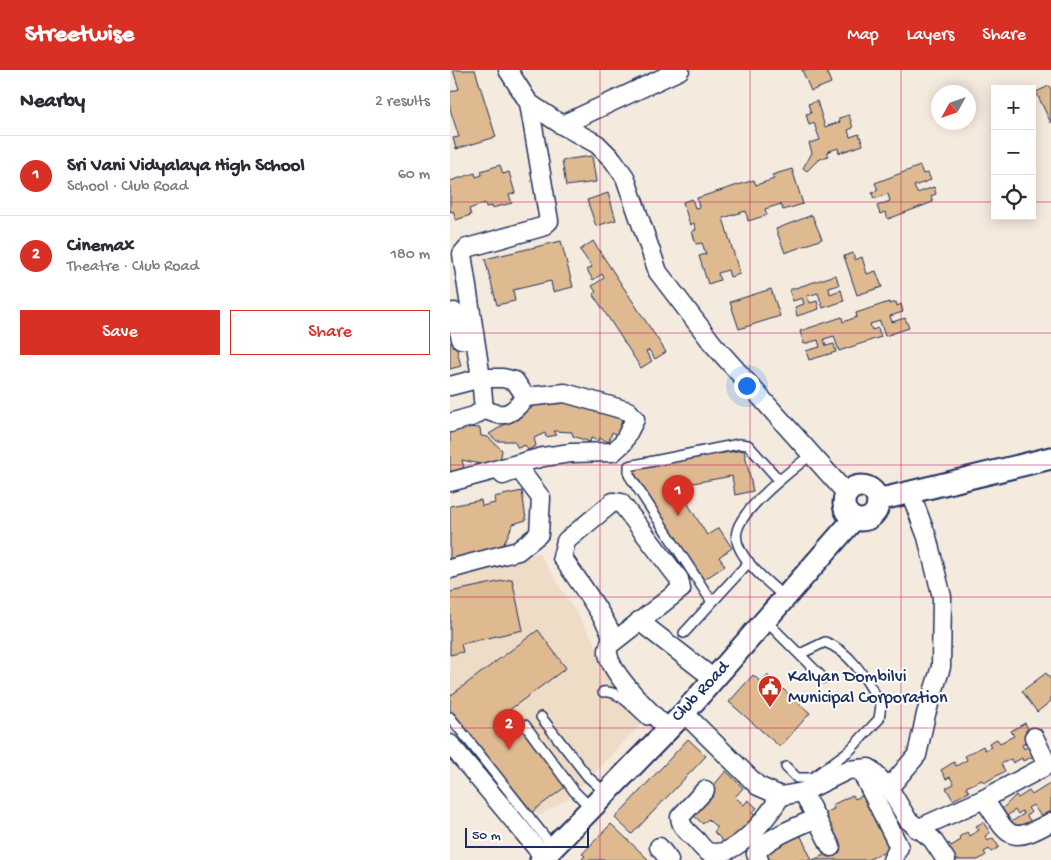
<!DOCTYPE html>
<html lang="en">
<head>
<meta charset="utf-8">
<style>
  :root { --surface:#fff; --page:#f7f7f7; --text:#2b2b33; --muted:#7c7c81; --line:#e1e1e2; --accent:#d93025 }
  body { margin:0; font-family:"Gochi Hand",sans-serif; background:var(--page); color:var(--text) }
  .controls { position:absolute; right:15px; top:15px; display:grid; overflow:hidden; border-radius:0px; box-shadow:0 2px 12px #0003 }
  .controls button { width:45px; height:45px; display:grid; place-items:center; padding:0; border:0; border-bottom:1px solid var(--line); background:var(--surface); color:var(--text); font:25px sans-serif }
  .compass { position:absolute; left:481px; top:15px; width:45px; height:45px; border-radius:50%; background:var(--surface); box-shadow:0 2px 12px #0003; rotate:230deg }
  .scale { position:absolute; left:15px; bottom:12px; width:124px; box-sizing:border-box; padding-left:5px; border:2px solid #1b2f5e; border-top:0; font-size:14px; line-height:18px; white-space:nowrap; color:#1b2f5e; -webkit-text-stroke:4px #fff; paint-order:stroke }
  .you { position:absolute; left:296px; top:315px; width:18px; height:18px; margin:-12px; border:4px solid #fff; border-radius:50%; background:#1a73e8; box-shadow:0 0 0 8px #1a73e833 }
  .badge { display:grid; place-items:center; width:32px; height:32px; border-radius:50%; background:var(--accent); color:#fff; font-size:16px; font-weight:700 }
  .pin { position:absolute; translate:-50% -41px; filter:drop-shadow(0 1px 2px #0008) }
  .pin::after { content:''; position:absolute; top:26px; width:18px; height:15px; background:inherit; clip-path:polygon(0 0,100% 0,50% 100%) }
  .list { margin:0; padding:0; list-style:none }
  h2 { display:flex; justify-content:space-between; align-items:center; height:65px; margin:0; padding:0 20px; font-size:21px }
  h2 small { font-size:16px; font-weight:400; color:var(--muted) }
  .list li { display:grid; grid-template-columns:32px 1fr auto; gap:15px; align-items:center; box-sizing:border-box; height:80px; padding:0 20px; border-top:1px solid var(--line) }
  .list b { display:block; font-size:19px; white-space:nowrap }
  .list p { margin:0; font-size:16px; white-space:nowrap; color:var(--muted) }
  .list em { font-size:16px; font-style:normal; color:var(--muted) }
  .actions { display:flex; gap:10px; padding:15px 20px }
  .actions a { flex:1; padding:11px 0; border:1px solid var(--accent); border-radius:0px; text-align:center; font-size:18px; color:var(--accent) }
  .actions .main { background:var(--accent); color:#fff }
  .icon { flex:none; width:28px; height:28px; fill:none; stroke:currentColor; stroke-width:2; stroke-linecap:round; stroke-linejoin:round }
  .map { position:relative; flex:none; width:601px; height:790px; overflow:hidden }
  header { display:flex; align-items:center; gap:30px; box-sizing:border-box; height:70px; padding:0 25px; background:var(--accent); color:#fff }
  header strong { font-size:24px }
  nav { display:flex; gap:28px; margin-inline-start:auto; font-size:18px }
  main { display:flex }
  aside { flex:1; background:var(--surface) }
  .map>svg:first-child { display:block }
  .built { fill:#eedcc7 }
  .building { fill:#dfba90; stroke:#1b2f5e }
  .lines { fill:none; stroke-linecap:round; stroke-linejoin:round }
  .service-casing { stroke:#1b2f5e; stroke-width:12 }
  .minor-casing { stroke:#1b2f5e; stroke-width:21 }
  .tertiary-casing { stroke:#1b2f5e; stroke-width:25 }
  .service { stroke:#fff; stroke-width:9 }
  .minor { stroke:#fff; stroke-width:18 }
  .tertiary { stroke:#fff; stroke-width:21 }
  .grid { fill:none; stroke:#c2185b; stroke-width:1; stroke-opacity:0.55 }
  .labels { text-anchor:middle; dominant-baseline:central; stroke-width:4; stroke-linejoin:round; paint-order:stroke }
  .poi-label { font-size:18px; fill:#1b2f5e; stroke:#fff; text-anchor:start }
  .street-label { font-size:18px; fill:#1b2f5e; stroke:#fff }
</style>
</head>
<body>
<header>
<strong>Streetwise</strong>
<nav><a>Map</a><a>Layers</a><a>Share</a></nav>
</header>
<main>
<aside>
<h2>Nearby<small>2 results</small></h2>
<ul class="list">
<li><span class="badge">1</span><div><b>Sri Vani Vidyalaya High School</b><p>School · Club Road</p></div><em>60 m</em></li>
<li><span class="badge">2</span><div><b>Cinemax</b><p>Theatre · Club Road</p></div><em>180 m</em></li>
</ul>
<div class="actions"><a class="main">Save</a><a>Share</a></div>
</aside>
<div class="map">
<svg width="601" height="790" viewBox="0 0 601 790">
  <rect width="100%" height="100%" fill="#f5eade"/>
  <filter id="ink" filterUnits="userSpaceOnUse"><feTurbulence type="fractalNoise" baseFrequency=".02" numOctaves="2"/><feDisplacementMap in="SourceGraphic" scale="10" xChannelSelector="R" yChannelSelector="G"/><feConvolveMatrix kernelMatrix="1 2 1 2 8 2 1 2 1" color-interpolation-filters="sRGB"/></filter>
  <g filter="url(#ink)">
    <polygon class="built" points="89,483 142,568 191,654 121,727 89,746 0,632 0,506"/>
    <g class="building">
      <polygon points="3,0 25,0 46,67 6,79 3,68 9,67 0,39 0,22 9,19"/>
      <polygon points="352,0 376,0 381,13 361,21"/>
      <polygon points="599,16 601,19 601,53 586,22"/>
      <polygon points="367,31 375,57 390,52 389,48 399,45 403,58 398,60 400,67 409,64 413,75 389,83 388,78 377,82 378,86 368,90 357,101 353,98 362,83 359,73 370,70 364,53 359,55 356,44 361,43 358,34"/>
      <polygon points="142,86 146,112 116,116 112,90"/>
      <polygon points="50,95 53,104 59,102 65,123 59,125 62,133 42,138 42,136 36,137 35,133 19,139 21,145 6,150 3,141 0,142 0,111 25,103 26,107 32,105 31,101"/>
      <polygon points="470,96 473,104 478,103 481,110 464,116 467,123 484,117 486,124 481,126 483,132 438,149 435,142 430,144 427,136 440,131 438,124 424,129 422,123 428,120 425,113"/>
      <polygon points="342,99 353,134 333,140 331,134 315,139 317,145 298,151 296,141 273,148 290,204 280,207 278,200 268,203 270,210 258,214 249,186 256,184 252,173 246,174 242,161 246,160 244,153 240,155 233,132 242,129 245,138 249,137 247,128 304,110 306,115 324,109 322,105"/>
      <polygon points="158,123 166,150 146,156 137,130"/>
      <polygon points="362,145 372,169 335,183 326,159"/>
      <polygon points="111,171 123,217 103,222 101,211 63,220 65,231 47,235 35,189"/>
      <polygon points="143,171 216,282 205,289 199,280 196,282 202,291 191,298 143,224 146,222 142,216 154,208 152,204 143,210 137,200 142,197 130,180"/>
      <polygon points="403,183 405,190 412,187 417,204 426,201 432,217 407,225 394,186"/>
      <polygon points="386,205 389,215 379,218 380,224 391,220 394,231 373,238 368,223 357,226 360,233 367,231 369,239 347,246 345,237 354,234 352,228 343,231 339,220"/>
      <polygon points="321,219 330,246 289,259 280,232"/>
      <polygon points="439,232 439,234 446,232 447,236 451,234 453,242 440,246 442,252 455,248 459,258 435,266 430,251 420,254 422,260 428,258 431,267 389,281 384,266 374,269 376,276 384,274 386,282 359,290 356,281 370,277 368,270 354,274 350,261 392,247 393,252 407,247 406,243"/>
      <polygon points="5,272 11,296 0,299 0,273"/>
      <polygon points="105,328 123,330 123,335 130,336 131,334 173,346 168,365 162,362 159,372 149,368 148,371 141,368 140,372 123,366 122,362 104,361 107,365 96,367 95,363 84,368 86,376 78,380 75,375 68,378 64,371 47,371 39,364 82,338 81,336"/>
      <polygon points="14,357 30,358 31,366 38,367 52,380 49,398 12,390 14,398 2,402 0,399 0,360"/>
      <polygon points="294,380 303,421 285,425 282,406 243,413 238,434 257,465 269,458 282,478 269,487 275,496 252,511 183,401 213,392"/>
      <polygon points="72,421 76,450 63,454 51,480 0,489 0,436 31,430 32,436 45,433 44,427"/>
      <polygon points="62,509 73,560 11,574 13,582 0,585 0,522"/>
      <polygon points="88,560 116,598 58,641 115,717 82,742 0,643 0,626"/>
      <polygon points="596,603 601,610 601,631 587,642 572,621"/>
      <polygon points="303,605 311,612 317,605 360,643 330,677 279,632"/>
      <polygon points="575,653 581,664 578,671 572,675 574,679 580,675 586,685 573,691 572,688 563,693 561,689 551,694 555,701 534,713 532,710 516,717 519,722 503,730 496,718 504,714 500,707 496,709 491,700 504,692 506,696 517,690 515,686 533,676 535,680 541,677 539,673 547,669 550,673 564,666 561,661"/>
      <polygon points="238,669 256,686 182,764 165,748"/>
      <polygon points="276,701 293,718 285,727 294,735 298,730 307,738 302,742 308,750 285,774 275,773 264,762 267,758 258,749 253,754 241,743 265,720 262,717"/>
      <polygon points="601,713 601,744 593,749 583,735 578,738 581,742 577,746 583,755 577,760 573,754 566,759 561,752 574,744 572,741 568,744 565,740 557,746 552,739 566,725 568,728 579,721 582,725"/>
      <polygon points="403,725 405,729 414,725 440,780 417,790 363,790 390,778 374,743 384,739 382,735"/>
      <polygon points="533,752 540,763 535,766 538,771 543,768 549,777 541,782 539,779 534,782 536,785 528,790 506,790 493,777 499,773 501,776 511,770 509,767 517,762 520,766 529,760 526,756"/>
      <polygon points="161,754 199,790 131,790 135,786 132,784"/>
      <polygon points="348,760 362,790 314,790 310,781"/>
    </g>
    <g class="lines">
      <defs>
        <g id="service">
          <path d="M336 528C321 515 281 484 287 461 292 438 343 399 362 384"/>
          <polyline points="262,532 179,405 179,396 289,374 298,375 329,410"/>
          <polyline points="316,551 373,608"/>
          <polyline points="234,563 299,492"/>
          <path d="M153 622C169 619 186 641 197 650"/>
          <polyline points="0,647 103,777"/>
          <polyline points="91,647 138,707 155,722"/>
          <polyline points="75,655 124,721 141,738"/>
          <path d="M336 697 347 708H362L400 680 429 649 431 635C417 611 402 582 375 572L350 584"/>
        </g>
        <g id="minor">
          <polyline points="58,0 79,33 112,55 147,74 163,90 175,107 208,202 263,274 396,423"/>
          <polyline points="112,55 230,0"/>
          <polyline points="4,242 11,269 25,271"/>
          <polyline points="0,316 31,308 12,184 17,178 92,157 99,151 79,33"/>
          <path d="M34 339C56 350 62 343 76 327"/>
          <polyline points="0,353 24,346 34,339 31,308 53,308 65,311 76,327 115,323 178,341 185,349 173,373 163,382 121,383 93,387 0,412"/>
          <polyline points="0,499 68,481 89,464 91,428 69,399 53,405"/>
          <polyline points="189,551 264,609"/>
          <path d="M162 573 231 519 229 509 171 433 163 432 116 471 112 487C128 511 147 535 160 561 164 571 157 575 158 583 160 604 202 644 217 658"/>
          <polyline points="234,643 308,716 331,726 353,722 398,700 419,698 439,718 458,750 482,769 496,790"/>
          <polyline points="0,674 94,787"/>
          <polyline points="410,699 449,777 442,790"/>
          <polyline points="439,718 467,685 476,644 491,597 492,527 477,467 460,422"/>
          <path d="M255 720 230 747C231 758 239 763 247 771 250 775 254 780 258 782 286 790 318 746 331 726"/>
          <polyline points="353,722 381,777"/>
          <path d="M534 729C559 766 558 776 601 752"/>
          <polyline points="467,759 534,729 594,697 596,692 584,667"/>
          <polyline points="209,777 219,790"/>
          <path d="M309 790 306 784C313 769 351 755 367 748"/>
        </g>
        <g id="tertiary">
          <circle cx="411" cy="433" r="17"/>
          <polyline points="428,430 601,388"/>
          <polyline points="91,790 234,643 404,449"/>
        </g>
      </defs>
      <use href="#service" class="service-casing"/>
      <use href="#minor" class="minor-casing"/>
      <use href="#tertiary" class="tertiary-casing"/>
      <use href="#service" class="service"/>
      <use href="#minor" class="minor"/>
      <use href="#tertiary" class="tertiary"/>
    </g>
  </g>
  <path class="grid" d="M150 0V790M300 0V790M451 0V790M0 132H545M582 132H601M0 263H601M0 395H601M0 527H601M0 658H601"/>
  <defs>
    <symbol id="civic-pin" viewBox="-11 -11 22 30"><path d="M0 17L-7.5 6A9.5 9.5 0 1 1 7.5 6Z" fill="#c8321e" stroke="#fff"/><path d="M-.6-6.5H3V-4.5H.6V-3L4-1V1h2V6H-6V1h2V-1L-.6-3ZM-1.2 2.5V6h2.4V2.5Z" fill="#fff"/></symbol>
  </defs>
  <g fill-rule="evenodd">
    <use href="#civic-pin" x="306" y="603" width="28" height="38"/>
  </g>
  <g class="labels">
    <g class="poi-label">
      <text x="338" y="607">Kalyan Dombilvi<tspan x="338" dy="21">Municipal Corporation</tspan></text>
    </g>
    <g class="street-label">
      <text transform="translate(251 622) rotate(-47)">Club Road</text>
    </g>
  </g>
</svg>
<div class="controls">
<button>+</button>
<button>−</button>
<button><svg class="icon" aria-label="locate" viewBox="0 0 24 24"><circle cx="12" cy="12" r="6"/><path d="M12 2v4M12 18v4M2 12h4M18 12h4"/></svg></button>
</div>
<svg class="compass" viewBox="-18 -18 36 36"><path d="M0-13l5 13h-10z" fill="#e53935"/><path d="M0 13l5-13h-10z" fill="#7c7c81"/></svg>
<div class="scale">50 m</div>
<div class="you"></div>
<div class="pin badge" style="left:228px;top:446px">1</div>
<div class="pin badge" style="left:59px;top:680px">2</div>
</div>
</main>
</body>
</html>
